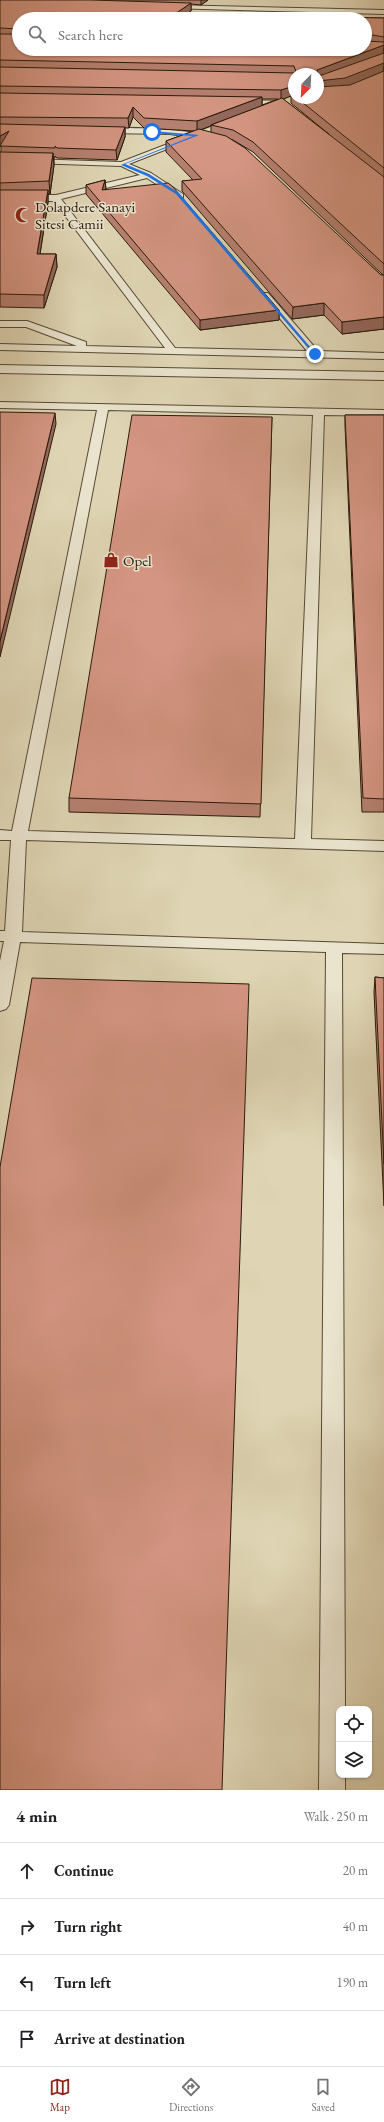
<!DOCTYPE html>
<html lang="en">
<head>
<meta charset="utf-8">
<style>
  :root { --surface:#fff; --page:#f2f2f2; --text:#202124; --muted:#757577; --line:#e0e0e0; --accent:#8f2418 }
  body { margin:0; font-family:"EB Garamond",serif; background:var(--page); color:var(--text) }
  .controls { position:absolute; right:12px; bottom:12px; display:grid; overflow:hidden; border-radius:8px; box-shadow:0 1px 3px #0004 }
  .controls button { width:36px; height:36px; display:grid; place-items:center; padding:0; border:0; border-bottom:1px solid var(--line); background:var(--surface); color:var(--text); font:20px sans-serif }
  .compass { position:absolute; left:288px; top:68px; width:36px; height:36px; border-radius:50%; background:var(--surface); box-shadow:0 1px 3px #0004; rotate:204deg }
  .stop { position:absolute; width:12px; height:12px; margin:-9px; border:3px solid #1a73e8; border-radius:50%; background:#fff }
  .stop.end { background:#1a73e8; border-color:#fff; box-shadow:0 1px 4px #0008 }
  .list { margin:0; padding:0; list-style:none }
  h2 { display:flex; justify-content:space-between; align-items:center; height:52px; margin:0; padding:0 16px; font-size:17px }
  h2 small { font-size:13px; font-weight:400; color:var(--muted) }
  .list li { display:grid; grid-template-columns:26px 1fr auto; gap:12px; align-items:center; box-sizing:border-box; height:56px; padding:0 16px; border-top:1px solid var(--line) }
  .list b { display:block; font-size:15px; white-space:nowrap }
  .list em { font-size:13px; font-style:normal; color:var(--muted) }
  .icon { flex:none; width:22px; height:22px; fill:none; stroke:currentColor; stroke-width:2; stroke-linecap:round; stroke-linejoin:round }
  .map { position:relative; flex:none; width:384px; height:1790px; overflow:hidden }
  .search { position:absolute; background:var(--surface); box-shadow:0 1px 3px #0004; left:12px; right:12px; top:12px; height:44px; display:flex; align-items:center; gap:10px; box-sizing:border-box; padding:0 14px; border-radius:22px; color:var(--muted); font-size:15px }
  .sheet { height:276px; background:var(--surface) }
  nav { display:flex; justify-content:space-around; align-items:center; box-sizing:border-box; height:56px; border-top:1px solid var(--line); background:var(--surface); font-size:11px; color:var(--muted) }
  nav a { display:grid; justify-items:center; gap:2px }
  nav .on { color:var(--accent) }
  .map>svg:first-child { display:block }
  .lines { fill:none; stroke-linecap:round; stroke-linejoin:round }
  .service-casing { stroke:#564934; stroke-width:2 }
  .minor-casing { stroke:#564934; stroke-width:2 }
  .service { fill:#eae4ce; fill-rule:evenodd }
  .minor { fill:#eae4ce; fill-rule:evenodd }
  .wall { fill:#b68070; stroke:#291a0a; fill-rule:evenodd }
  .shaded-wall { fill:#94685b; stroke:#291a0a }
  .building { fill:#d49582; stroke:#291a0a }
  .route { fill:#1a73e8 }
  .labels { text-anchor:middle; dominant-baseline:central; stroke-width:3; stroke-linejoin:round; paint-order:stroke }
  .far-poi-label { font-size:15px; fill:#291a0a; stroke:#eae4ce; text-anchor:start }
</style>
</head>
<body>
<div class="map">
<svg width="384" height="1790" viewBox="0 0 384 1790">
  <rect width="100%" height="100%" fill="#dfd5b4"/>
  <filter id="stains"><feTurbulence type="fractalNoise" baseFrequency=".005" numOctaves="4"/><feColorMatrix values="0 0 0 0 .2 0 0 0 0 .09 0 0 0 0 .02 0 0 0 .5 -.17"/></filter>
  <radialGradient id="worn" r=".72"><stop offset=".6" stop-color="#630" stop-opacity="0"/><stop offset="1" stop-color="#630" stop-opacity=".3"/></radialGradient>
  <g class="lines">
    <defs>
      <g id="service">
        <polygon points="170,5 384,10 384,14 168,8 167,7"/>
        <polygon points="239,100 283,101 294,108 290,110 281,105 242,104 238,102"/>
        <path d="M101 129C117 126 201 129 212 138L208 140 170 134 104 133 100 131Z"/>
        <polygon points="183,138 190,140 129,164 151,173 183,194 183,198 177,198 147,178 61,199 175,348 307,351 262,297 262,293 268,293 318,351 384,353 384,359 0,350 0,344 77,346 26,327 0,327 0,321 27,321 86,342 86,346 165,348 54,201 47,201 43,198 47,195 56,195 140,175 121,166 0,162 0,158 121,162"/>
        <path d="M0 402 384 410V416L324 415 311 839 384 841V851L26 840 22 932 384 944V954L342 953 345 1709H339V1775H345V1790H319L326 952 20 942 9 1005 6 1009 0 1011V961L4 941H0V931H5L11 840H0V830L12 831 97 410 0 408ZM108 410 313 415 295 839 28 831Z"/>
      </g>
      <polygon id="minor" points="0,365 384,372 384,380 0,373"/>
    </defs>
    <use href="#service" class="service-casing"/>
    <use href="#minor" class="minor-casing"/>
    <use href="#service" class="service"/>
    <use href="#minor" class="minor"/>
  </g>
  <g class="wall">
    <path d="M0 0H208L201 5 191 4V11L187 14 384 18V329L342 334 324 315 292 319 182 191V181L193 180 166 152V141L194 131 144 128 133 117 129 128H125V137L117 160 57 158 55 156V158H54V165L50 194H48V202L40 254H56L57 267 44 308 0 307V152H1V146H0ZM19 19 365 49H19ZM294 74 318 98H294ZM291 96V103L330 135 283 99ZM262 99H278L262 105ZM211 126V133L201 130ZM230 139 233 140 253 152 383 275H381Z"/>
    <polygon points="105,180 106,190 279,310 279,320 200,330 86,194 86,185"/>
    <polygon points="345,415 384,415 384,812 362,812 345,426"/>
    <polygon points="272,417 260,817 69,812 69,798"/>
    <polygon points="375,977 384,978 384,1206 374,992"/>
  </g>
  <g class="shaded-wall">
    <polygon points="201,0 208,0 201,5"/>
    <polygon points="191,3 191,11 180,19 175,14"/>
    <polygon points="384,45 383,55 318,79 318,74 317,74 317,70"/>
    <polygon points="384,63 383,73 345,88 318,90 318,81"/>
    <polygon points="294,86 294,95 291,94 291,96 281,100 281,90"/>
    <polygon points="262,97 262,106 211,125 211,126 197,131 197,121"/>
    <polygon points="133,107 133,117 129,128 128,118"/>
    <polygon points="125,127 125,137 117,160 116,150"/>
    <polygon points="9,131 9,141 0,146 0,136"/>
    <polygon points="53,153 54,165 50,194 49,181"/>
    <polygon points="105,180 106,190 102,190"/>
    <polygon points="48,190 48,202 38,267 37,254"/>
    <polygon points="56,254 57,267 44,308 44,295"/>
    <polygon points="324,303 324,315 292,319 293,307"/>
    <polygon points="279,310 279,320 200,330 200,320"/>
    <polygon points="384,317 384,329 342,334 342,322"/>
    <polygon points="55,413 56,424 0,657 0,641"/>
  </g>
  <g class="building">
    <polygon points="0,0 91,0 191,3 175,14 384,18 384,37 366,34 365,38 365,19 19,19 19,29 0,28"/>
    <polygon points="19,33 19,49 365,49 365,41 384,42 384,45 317,70 317,74 294,74 294,86 281,90 0,86 0,67 294,73 296,72 294,66 0,60 0,34 19,34"/>
    <polygon points="384,53 384,63 345,78 318,81 318,82 318,75 319,76"/>
    <polygon points="384,71 384,168 297,98 318,98 318,87 350,85"/>
    <polygon points="294,92 294,96 291,94"/>
    <polygon points="0,93 262,97 197,121 144,118 133,107 128,118 0,117"/>
    <polygon points="282,98 384,177 384,264 253,142 233,130 211,125"/>
    <polygon points="0,124 125,127 116,150 57,148 55,146 55,148 0,146 9,131 0,136"/>
    <polygon points="199,129 226,136 245,148 381,275 384,275 384,317 342,322 324,303 293,307 182,181 202,179 166,141"/>
    <polygon points="0,152 53,153 49,181 0,183"/>
    <polygon points="105,180 102,190 168,183 173,187 279,310 200,320 86,185"/>
    <polygon points="0,190 48,190 37,254 56,254 44,295 0,294"/>
    <polygon points="0,412 55,413 0,641"/>
    <polygon points="132,415 272,417 261,804 69,798"/>
    <polygon points="345,415 384,415 384,799 363,798"/>
    <polygon points="375,977 384,978 384,1164"/>
    <polygon points="32,978 249,984 222,1790 0,1790 0,1167"/>
  </g>
  <polygon class="route" points="152,131 199,135 125,164 149,174 179,193 317,355 314,355 176,194 147,176 121,165 193,136 150,133"/>
  <defs>
    <symbol id="mosque-bare" viewBox="-9 -9 18 18"><path d="M3.5-4.9A6 6 0 1 0 3.5 4.9A5 5 0 1 1 3.5-4.9Z" fill="#8f2418" stroke="#eae4ce" stroke-width="2.5" paint-order="stroke"/></symbol>
    <symbol id="shop-bare" viewBox="-9 -9 18 18"><path d="M-5-2.5h2.3a2.7 3.5 0 0 1 5.4 0H5L5.5 6h-11ZM-1.5-2.5h3a1.5 2.3 0 0 0-3 0Z" fill="#8f2418" stroke="#eae4ce" stroke-width="2.5" paint-order="stroke"/></symbol>
  </defs>
  <g fill-rule="evenodd">
    <use href="#mosque-bare" x="12" y="204" width="22" height="22"/>
    <use href="#shop-bare" x="100" y="549" width="22" height="22"/>
  </g>
  <g class="labels">
    <g class="far-poi-label">
      <text x="35" y="206">Dolapdere Sanayi<tspan x="35" dy="17">Sitesi Camii</tspan></text>
      <text x="123" y="560">Opel</text>
    </g>
  </g>
  <rect width="100%" height="100%" filter="url(#stains)"/>
  <rect width="100%" height="100%" fill="url(#worn)"/>
</svg>
<div class="controls">
<button><svg class="icon" aria-label="locate" viewBox="0 0 24 24"><circle cx="12" cy="12" r="6"/><path d="M12 2v4M12 18v4M2 12h4M18 12h4"/></svg></button>
<button><svg class="icon" aria-label="layers" viewBox="0 0 24 24"><path d="M12 4l9 5-9 5-9-5zM3 14l9 5 9-5"/></svg></button>
</div>
<svg class="compass" viewBox="-18 -18 36 36"><path d="M0-13l5 13h-10z" fill="#e53935"/><path d="M0 13l5-13h-10z" fill="#757577"/></svg>
<div class="stop" style="left:152px;top:132px"></div>
<div class="stop end" style="left:315px;top:354px"></div>
<div class="search"><svg class="icon" aria-label="search" viewBox="0 0 24 24"><circle cx="10" cy="10" r="6"/><path d="M15 15l6 6"/></svg>Search here</div>
</div>
<section class="sheet">
<h2>4 min<small>Walk · 250 m</small></h2>
<ul class="list">
<li><svg class="icon" aria-label="ahead" viewBox="0 0 24 24"><path d="M12 20V5M6 11l6-6 6 6"/></svg><div><b>Continue</b></div><em>20 m</em></li>
<li><svg class="icon" aria-label="right" viewBox="0 0 24 24"><path d="M7 20v-9h11M14 6l5 5-5 5"/></svg><div><b>Turn right</b></div><em>40 m</em></li>
<li><svg class="icon" aria-label="left" viewBox="0 0 24 24"><path d="M17 20v-9H6M10 6l-5 5 5 5"/></svg><div><b>Turn left</b></div><em>190 m</em></li>
<li><svg class="icon" aria-label="arrive" viewBox="0 0 24 24"><path d="M6 21V4h12l-3 4 3 4H6"/></svg><div><b>Arrive at destination</b></div></li>
</ul>
</section>
<nav>
<a class="on"><svg class="icon" aria-label="map" viewBox="0 0 24 24"><path d="M3 6l6-2 6 2 6-2v14l-6 2-6-2-6 2zM9 4v14M15 6v14"/></svg>Map</a>
<a><svg class="icon" aria-label="directions" viewBox="0 0 24 24"><path d="M12 3l9 9-9 9-9-9zM9 14v-3h6M13 9l2 2-2 2"/></svg>Directions</a>
<a><svg class="icon" aria-label="saved" viewBox="0 0 24 24"><path d="M7 4h10v16l-5-4-5 4z"/></svg>Saved</a>
</nav>
</body>
</html>
